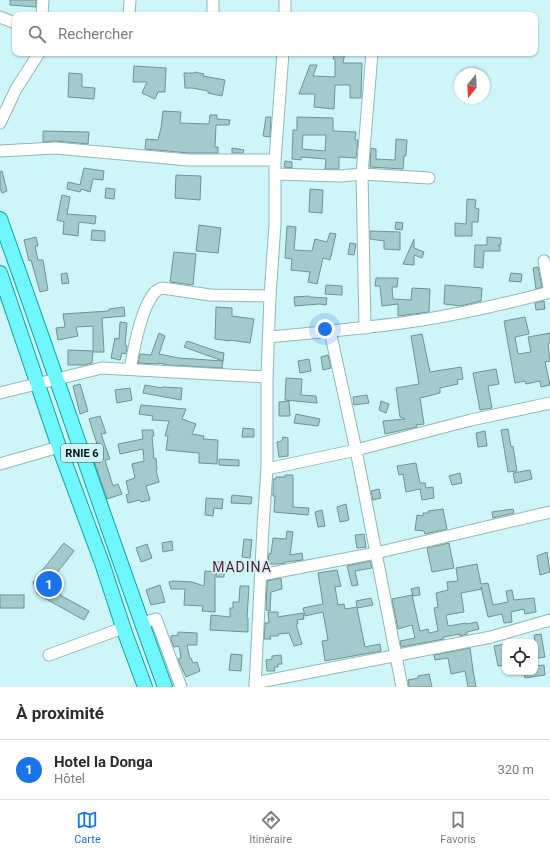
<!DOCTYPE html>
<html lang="fr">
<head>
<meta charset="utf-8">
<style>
  :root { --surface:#fff; --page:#f7f7f7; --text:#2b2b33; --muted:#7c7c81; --line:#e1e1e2; --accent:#1a73e8 }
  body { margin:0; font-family:Roboto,sans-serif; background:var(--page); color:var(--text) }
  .controls { position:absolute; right:12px; bottom:12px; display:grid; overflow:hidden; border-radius:8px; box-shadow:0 1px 3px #0004 }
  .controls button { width:36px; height:36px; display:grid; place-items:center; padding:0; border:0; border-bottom:1px solid var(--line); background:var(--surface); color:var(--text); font:20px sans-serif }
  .compass { position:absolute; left:454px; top:68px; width:36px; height:36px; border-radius:50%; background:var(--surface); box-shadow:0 1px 3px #0004; rotate:198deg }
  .you { position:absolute; left:325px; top:329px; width:14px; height:14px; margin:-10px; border:3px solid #fff; border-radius:50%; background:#1a73e8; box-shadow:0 0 0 6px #1a73e833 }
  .badge { display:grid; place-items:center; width:26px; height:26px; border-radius:50%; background:var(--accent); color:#fff; font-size:13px; font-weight:700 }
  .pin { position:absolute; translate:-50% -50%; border:2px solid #fff; box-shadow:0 1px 4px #0006 }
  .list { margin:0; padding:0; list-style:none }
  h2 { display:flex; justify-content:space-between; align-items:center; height:52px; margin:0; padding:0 16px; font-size:17px }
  h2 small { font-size:13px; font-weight:400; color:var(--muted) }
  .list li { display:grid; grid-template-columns:26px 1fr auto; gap:12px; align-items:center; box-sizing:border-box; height:60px; padding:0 16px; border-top:1px solid var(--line) }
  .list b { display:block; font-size:15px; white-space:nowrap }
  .list p { margin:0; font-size:13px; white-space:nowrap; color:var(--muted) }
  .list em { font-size:13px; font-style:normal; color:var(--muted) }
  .icon { flex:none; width:22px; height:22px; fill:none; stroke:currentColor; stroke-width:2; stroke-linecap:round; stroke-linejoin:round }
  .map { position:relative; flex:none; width:550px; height:687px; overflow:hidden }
  .search { position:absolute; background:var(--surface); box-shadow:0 1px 3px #0004; left:12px; right:12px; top:12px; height:44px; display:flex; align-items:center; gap:10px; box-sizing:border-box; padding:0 14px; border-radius:8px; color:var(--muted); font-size:15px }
  .sheet { height:112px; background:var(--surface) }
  nav { display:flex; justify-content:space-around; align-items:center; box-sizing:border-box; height:56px; border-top:1px solid var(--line); background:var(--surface); font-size:11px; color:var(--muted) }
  nav a { display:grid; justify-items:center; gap:2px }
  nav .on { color:var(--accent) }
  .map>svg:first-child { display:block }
  .building { fill:#a4cacb; stroke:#6f9495; fill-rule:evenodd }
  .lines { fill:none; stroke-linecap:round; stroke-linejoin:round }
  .minor-casing { stroke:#92b8b9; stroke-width:13 }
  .major-casing { stroke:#0ca4aa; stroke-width:16 }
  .minor { stroke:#fff; stroke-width:11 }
  .major { stroke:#70f7fc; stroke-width:14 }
  .labels { text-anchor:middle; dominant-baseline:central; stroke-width:3.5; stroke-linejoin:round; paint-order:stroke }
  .shield { fill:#cef5f7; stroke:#415758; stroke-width:1 }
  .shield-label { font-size:11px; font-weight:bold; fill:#051314 }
  .quarter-label { font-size:14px; letter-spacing:1px; fill:#601b2a; stroke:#cef5f7 }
</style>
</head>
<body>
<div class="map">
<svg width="550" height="687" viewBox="0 0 550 687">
  <rect width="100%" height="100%" fill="#cef5f7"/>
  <g class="building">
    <polygon points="10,0 36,0 36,7 10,5"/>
    <polygon points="335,53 345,53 343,63 362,63 361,98 350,98 350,85 335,85 334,109 314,107 315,94 299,94 310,65 317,65 313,76 335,77 335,59 333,59"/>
    <polygon points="134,66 166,68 165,92 158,92 155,99 142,93 147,82 133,82"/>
    <polygon points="195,72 204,74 203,76 225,80 222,96 208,93 208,91 192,88 185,88 184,73 195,73"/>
    <polygon points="69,73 82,74 82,87 95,88 94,99 68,97"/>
    <polygon points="163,111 181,112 180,123 209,124 210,115 217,115 217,119 230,120 229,125 216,125 215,147 218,147 218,153 189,153 145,149 146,139 158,140 161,128"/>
    <polygon points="266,117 271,117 270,137 263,136"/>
    <path d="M297 117 333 118V131L356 132 355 140H358L356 158 339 157V169H325L326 159 301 157V160L292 159 293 130H297ZM303 135H326L325 151 302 149Z"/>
    <polygon points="43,131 89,132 88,144 56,141 43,142"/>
    <polygon points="396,139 407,140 406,156 404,156 403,169 370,167 371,148 376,149 376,159 395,160"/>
    <polygon points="232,148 244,150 243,153 232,153"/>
    <polygon points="285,161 292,162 292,168 284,167"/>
    <polygon points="84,168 104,171 103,180 93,179 90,192 81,189 80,192 67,189 68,182 80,185"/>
    <polygon points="2,171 7,191 2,193 0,188 0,172"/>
    <polygon points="176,175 201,176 200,200 175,198"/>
    <polygon points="106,188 115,189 114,199 105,198"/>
    <polygon points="310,189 323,190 322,213 309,212"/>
    <polygon points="62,195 70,197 67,214 96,216 95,224 79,222 78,236 63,234 64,222 57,220"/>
    <polygon points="467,199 476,200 475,208 479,209 478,222 472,222 472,236 455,236 455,223 466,224"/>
    <polygon points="396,222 403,223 402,230 395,229"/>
    <polygon points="199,225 221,228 218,253 196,251"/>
    <polygon points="287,226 296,227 294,250 312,251 315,239 327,242 330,233 336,234 330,260 323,258 317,284 308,282 310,272 291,270 292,259 285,258"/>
    <polygon points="92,230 105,231 105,241 91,240"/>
    <polygon points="370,231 400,232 400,250 384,249 384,241 370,239"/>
    <polygon points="36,237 38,246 35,246 38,260 43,260 48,290 40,292 31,260 29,261 24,240"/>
    <polygon points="487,237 501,238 501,245 498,245 498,246 500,246 500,251 484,251 483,268 474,267 475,245 487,245"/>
    <polygon points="414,239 414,248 424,252 422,258 414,255 414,265 403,264"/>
    <polygon points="350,243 356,244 354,255 348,254"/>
    <polygon points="174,252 196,254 193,285 170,282"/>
    <polygon points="538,267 542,287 536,289 533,268"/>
    <polygon points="67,273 69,283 62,284 61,274"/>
    <polygon points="511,273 522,274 521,282 509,281"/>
    <polygon points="376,278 398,278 397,287 392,287 393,299 411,300 412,288 430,289 429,312 398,316 398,304 382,306 380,286 375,286"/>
    <polygon points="326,285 342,286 342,295 325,294"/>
    <polygon points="445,285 482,288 481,301 461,306 444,304"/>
    <polygon points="309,296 310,297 327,298 326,305 319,304 295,306 294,297"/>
    <polygon points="544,301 545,309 536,310 535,303"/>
    <polygon points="124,307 125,316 102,318 104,352 93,352 92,363 84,365 68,365 68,350 93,351 93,326 76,327 78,336 58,340 56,328 65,327 63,314 109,311 109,309"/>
    <polygon points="216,307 232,308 232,316 254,319 250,343 230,340 230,341 215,339"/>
    <polygon points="525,317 529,334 515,337 518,354 531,352 528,337 550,333 550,343 548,344 550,361 545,362 550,385 541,387 540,381 526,384 525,381 515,383 504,321"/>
    <polygon points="120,322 127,323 125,345 127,346 126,354 122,353 120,360 111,358 115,338 119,339"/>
    <polygon points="159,333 165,336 159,354 179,358 223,361 222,368 168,365 159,363 159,364 138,363 140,354 151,355"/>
    <polygon points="422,334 430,372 461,367 463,379 457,380 458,384 440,388 440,393 420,398 424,424 416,425 417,427 385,434 383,421 405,419 400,417 396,388 419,384 411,336"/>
    <polygon points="187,341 219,352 224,353 223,361 184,347"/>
    <polygon points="328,355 331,368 323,370 321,357"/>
    <polygon points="309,359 311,371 300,373 298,361"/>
    <polygon points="496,369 499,384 488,386 492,408 480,410 473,373"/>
    <polygon points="286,378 302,379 301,395 316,396 317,403 285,400"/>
    <polygon points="80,384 88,411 80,414 73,386"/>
    <polygon points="145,385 162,388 162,387 182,388 181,400 143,393"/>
    <polygon points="130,388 132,400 117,403 115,390"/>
    <polygon points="367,395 369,403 354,405 353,397"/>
    <polygon points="289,401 290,416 279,416 279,402"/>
    <polygon points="381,401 389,404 386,413 379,410"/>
    <polygon points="141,405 186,409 182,419 196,424 192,434 204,436 203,439 218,440 217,464 199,463 199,453 166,450 168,436 165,436 169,421 152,420 153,416 139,414"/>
    <polygon points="296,414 320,419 318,426 294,423"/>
    <polygon points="100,416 106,433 101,434 110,459 105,460 113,486 118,484 122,494 107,499 89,447 97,444 89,419"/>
    <polygon points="243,428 254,429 254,437 242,437"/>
    <polygon points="508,429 511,447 513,446 517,471 508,472 501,430"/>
    <polygon points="142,430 153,430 154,436 152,436 154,459 156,458 157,470 156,470 159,482 146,486 150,500 141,502 140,500 128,503 126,495 129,494 126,481 135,478 132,464 144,461 143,449 120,454 118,444 143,439"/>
    <polygon points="485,431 487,446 478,447 476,433"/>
    <polygon points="283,437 288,438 288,456 279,457 277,442 282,441"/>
    <polygon points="219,459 239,460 239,466 219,465"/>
    <polygon points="416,463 420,483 425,483 426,488 433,487 434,498 422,500 420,489 406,492 403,474 399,475 397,466"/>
    <polygon points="530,470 532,479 515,483 513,473"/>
    <polygon points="460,473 462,483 452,485 449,476"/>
    <polygon points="285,475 293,475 293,507 309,508 308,515 274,512 275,496 273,496 273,479 276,479 276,477 285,477"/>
    <polygon points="379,489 381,498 373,500 371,491"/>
    <polygon points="232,495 252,497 251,504 231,503"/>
    <polygon points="206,498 223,499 222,509 214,508 213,516 205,515"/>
    <polygon points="346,504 349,520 340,522 337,507"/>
    <polygon points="443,509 447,529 425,534 424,531 415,530 417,515 423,516 423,513 429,513 428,511"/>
    <polygon points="513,509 514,513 493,518 492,512"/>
    <polygon points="322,510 325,526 318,527 315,512"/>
    <polygon points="287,531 293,532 290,555 302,553 303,560 285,562 285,563 280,564 268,564 269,553 271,554 273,538 286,539"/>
    <polygon points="364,534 366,547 357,548 355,535"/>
    <polygon points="244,539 252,540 250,558 242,557"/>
    <polygon points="172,541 173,550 163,552 162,543"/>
    <polygon points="64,543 74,551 49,583 62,579 60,595 89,611 84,620 37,594 33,582"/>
    <polygon points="449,543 454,568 432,572 427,548"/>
    <polygon points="147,544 152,558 141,562 136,548"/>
    <polygon points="547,552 550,572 540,575 537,556"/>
    <polygon points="370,561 372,568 355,571 358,585 352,586 347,566"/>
    <polygon points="217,562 225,562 224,577 216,577"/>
    <polygon points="477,564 481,584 488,583 493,605 508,602 506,591 512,590 514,600 534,598 536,612 525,614 524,609 511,612 512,622 504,623 502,614 488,617 481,587 482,589 461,593 464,612 446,615 448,626 466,623 466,624 477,622 479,629 467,632 467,634 460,636 460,634 443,637 444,639 401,647 400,641 415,638 412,625 398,629 392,599 412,595 420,631 428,629 429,633 438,631 434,608 438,607 436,593 448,590 447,582 458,581 456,568"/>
    <polygon points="337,570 341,586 335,587 338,605 344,604 345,609 357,607 356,601 371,598 373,605 357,608 365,647 380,644 381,651 325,661 322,641 328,640 323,612 305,616 303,608 323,604 318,573"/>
    <polygon points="205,571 215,572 215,612 202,611 203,606 184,605 185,589 171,589 169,582 173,581 192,582 204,586"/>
    <polygon points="281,578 282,589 271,592 270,611 266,610 267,581"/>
    <polygon points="160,585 165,602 151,605 146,590"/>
    <polygon points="240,586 249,586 247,618 248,618 248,632 210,630 211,615 230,617 230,608 233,608 233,602 239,602"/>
    <polygon points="419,587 420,595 413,596 411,589"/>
    <rect x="0" y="595" width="24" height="13"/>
    <polygon points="268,612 278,612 278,617 303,613 304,619 297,620 298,624 296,624 302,644 294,646 289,633 278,634 278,636 270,636 271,639 264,639 265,623 269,623"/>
    <polygon points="178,632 197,633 197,645 187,645 190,659 191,658 193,663 197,662 200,671 186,677 178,659 181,658 179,646 174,647 171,639 171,636 178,635"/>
    <polygon points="541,634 545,657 538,658 534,635"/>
    <polygon points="505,644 505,665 498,666 494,646"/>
    <polygon points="470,648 473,670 476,687 468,687 465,671 451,674 448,658 435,660 434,655"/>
    <polygon points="231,654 242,655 241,671 229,670"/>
    <polygon points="281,655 282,664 278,664 278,667 274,667 275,671 267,671 266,660 272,659 272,656"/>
    <polygon points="544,665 545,675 525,678 524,672 535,672 535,666"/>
    <polygon points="429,674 432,687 409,687 408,680 418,678 418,676"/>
  </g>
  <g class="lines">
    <defs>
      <g id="minor">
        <polyline points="42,15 43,0"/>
        <polyline points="129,15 130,0"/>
        <polyline points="213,15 213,0"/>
        <polyline points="285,15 285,0"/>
        <polyline points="0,17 15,23"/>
        <polyline points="0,123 16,89 39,53"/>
        <polyline points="0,151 55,148 189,160 275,160"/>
        <polyline points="275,174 340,176 362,174 429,178"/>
        <polyline points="544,261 550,292"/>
        <polyline points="365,328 362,174 372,53"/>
        <polyline points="330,331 356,450 402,687"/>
        <path d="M270 337C320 332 371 328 422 320 465 313 508 303 550 292"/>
        <path d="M130 369C134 348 141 308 155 292 157 290 160 289 162 288L210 295 270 296"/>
        <polyline points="0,393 102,368 267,377"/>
        <polyline points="0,464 59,447"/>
        <polyline points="267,469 356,450 471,420 550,403"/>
        <polyline points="261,575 376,553 550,512"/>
        <polyline points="142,623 156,619 181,687"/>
        <polyline points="49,655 123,628"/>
        <polyline points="255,683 491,637 550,620"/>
        <polyline points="255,687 263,527 267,469 267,377 270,296 275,224 275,160 283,53"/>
      </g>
      <g id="major">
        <path d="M0 219C56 374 108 531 165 687"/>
        <polyline points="0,273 59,447 102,563 125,633 145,687"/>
      </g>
    </defs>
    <use href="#minor" class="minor-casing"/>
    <use href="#major" class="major-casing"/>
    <use href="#minor" class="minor"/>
    <use href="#major" class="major"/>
  </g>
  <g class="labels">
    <rect class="shield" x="61" y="444" width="42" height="18" rx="3"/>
    <g class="shield-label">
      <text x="82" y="453">RNIE 6</text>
    </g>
    <g class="quarter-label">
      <text x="242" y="567">MADINA</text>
    </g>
  </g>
</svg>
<div class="controls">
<button><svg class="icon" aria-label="locate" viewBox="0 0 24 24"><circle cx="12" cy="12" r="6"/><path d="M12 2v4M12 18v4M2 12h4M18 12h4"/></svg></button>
</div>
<svg class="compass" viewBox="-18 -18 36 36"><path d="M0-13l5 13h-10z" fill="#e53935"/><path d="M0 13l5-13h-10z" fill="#7c7c81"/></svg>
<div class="you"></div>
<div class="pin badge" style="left:49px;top:584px">1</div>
<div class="search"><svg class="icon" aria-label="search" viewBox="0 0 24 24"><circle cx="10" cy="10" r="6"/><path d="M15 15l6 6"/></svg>Rechercher</div>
</div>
<section class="sheet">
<h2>À proximité<small></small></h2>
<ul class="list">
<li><span class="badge">1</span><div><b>Hotel la Donga</b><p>Hôtel</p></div><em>320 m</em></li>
</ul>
</section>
<nav>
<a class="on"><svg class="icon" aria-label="map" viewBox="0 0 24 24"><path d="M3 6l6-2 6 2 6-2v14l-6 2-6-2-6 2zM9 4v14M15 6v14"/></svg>Carte</a>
<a><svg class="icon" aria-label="directions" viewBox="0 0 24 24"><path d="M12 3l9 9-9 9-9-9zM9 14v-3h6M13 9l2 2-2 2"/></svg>Itinéraire</a>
<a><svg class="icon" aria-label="saved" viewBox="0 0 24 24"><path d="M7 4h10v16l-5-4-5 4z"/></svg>Favoris</a>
</nav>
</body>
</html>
